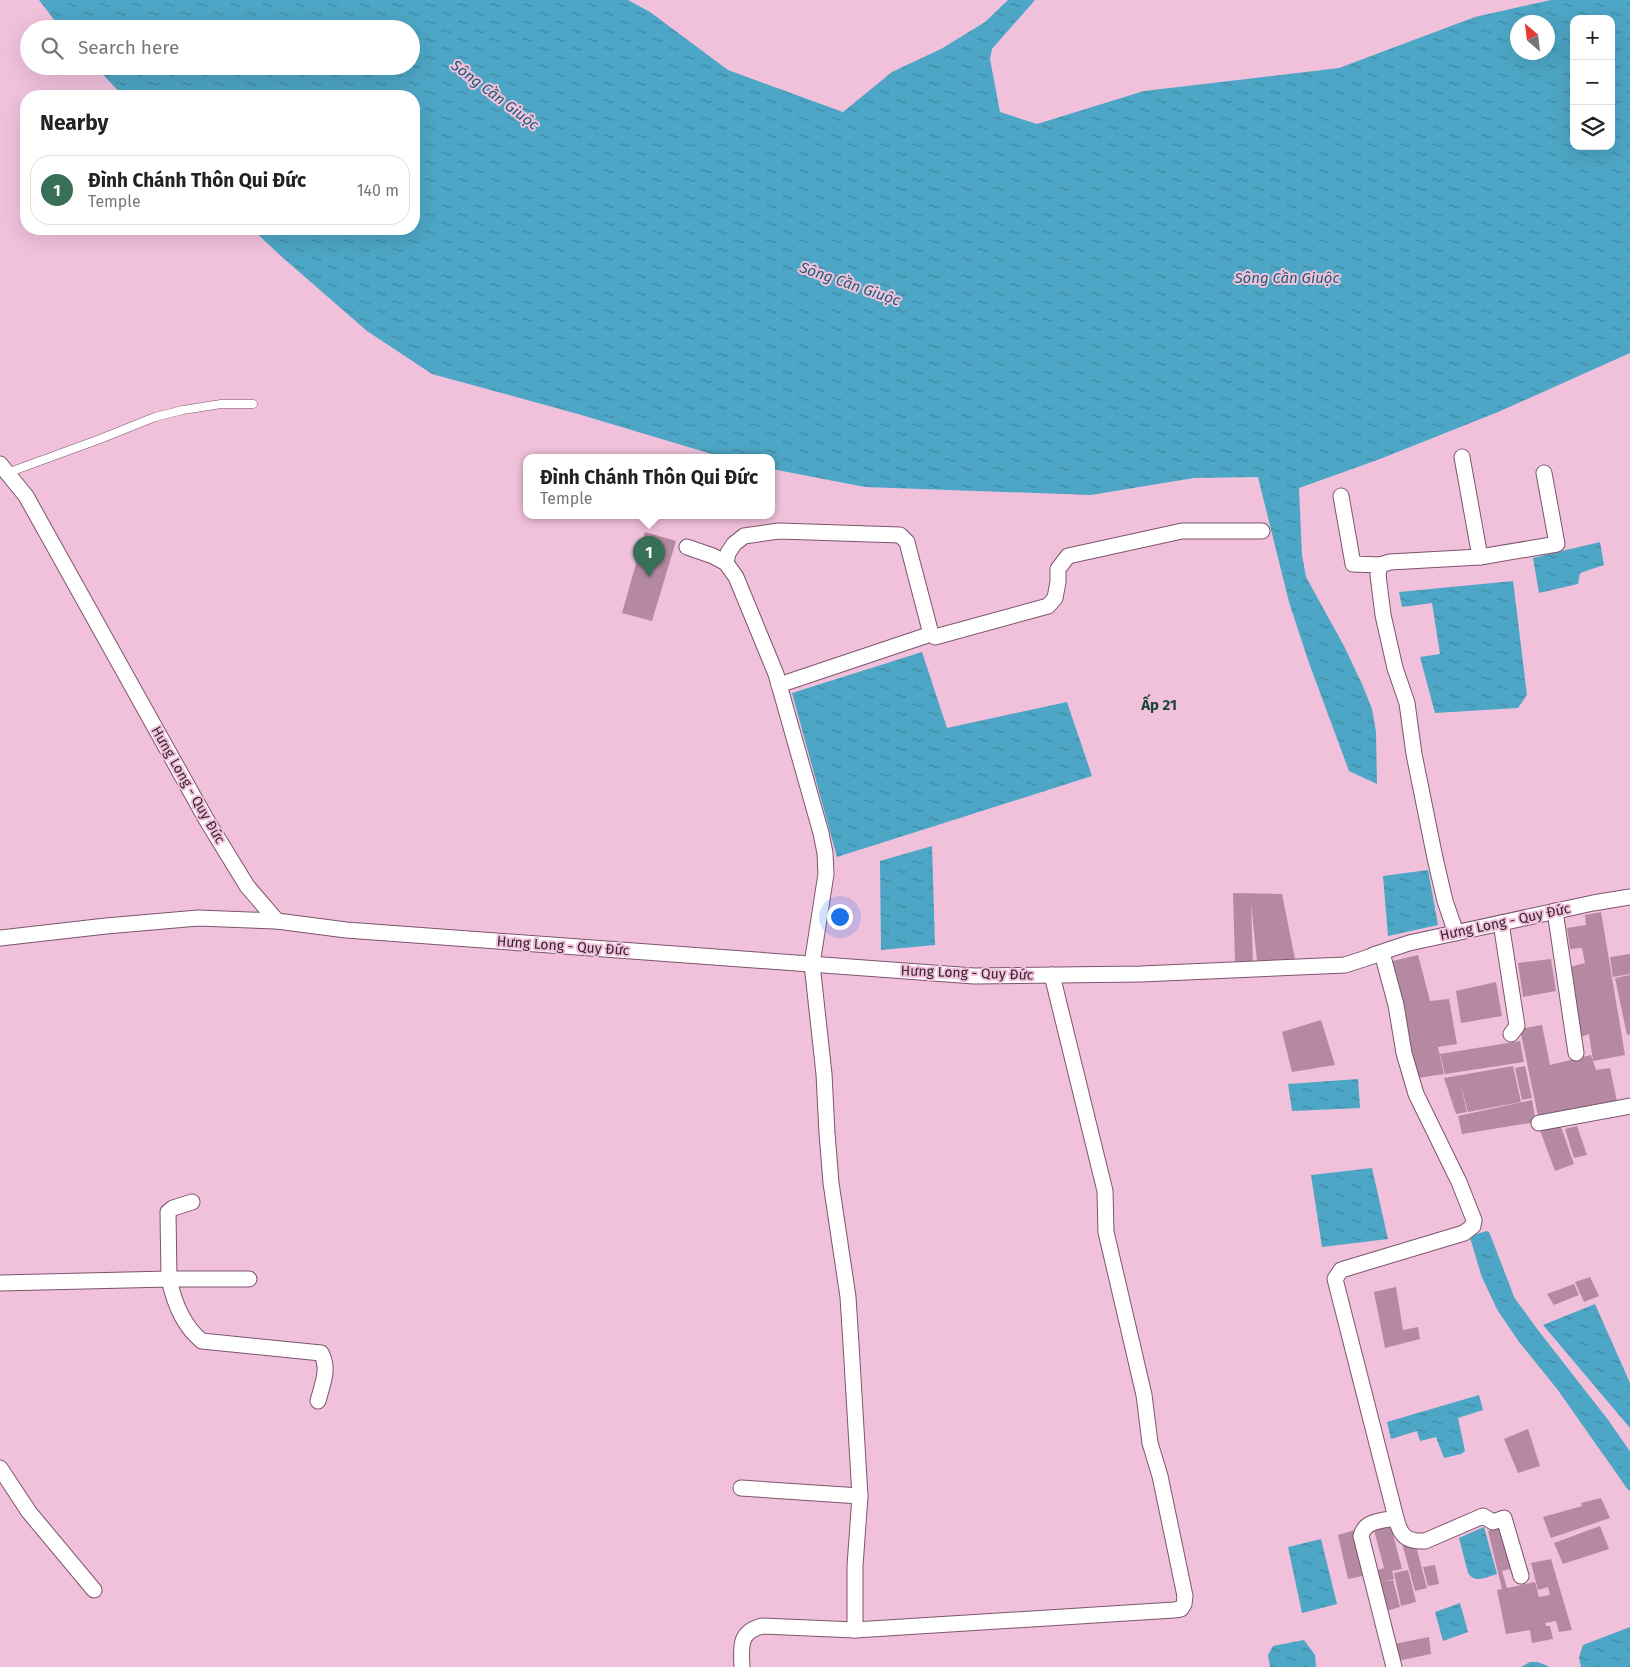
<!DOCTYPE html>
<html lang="en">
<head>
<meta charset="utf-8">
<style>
  :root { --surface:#fff; --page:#f6f6f6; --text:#222; --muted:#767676; --line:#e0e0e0; --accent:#376f57 }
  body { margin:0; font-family:"Fira Sans",sans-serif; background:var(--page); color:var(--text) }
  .controls { position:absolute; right:15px; top:15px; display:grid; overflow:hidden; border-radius:10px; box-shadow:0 5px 20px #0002 }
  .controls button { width:45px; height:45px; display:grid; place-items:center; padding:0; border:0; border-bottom:1px solid var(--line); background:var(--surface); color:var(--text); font:25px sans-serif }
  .compass { position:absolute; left:1510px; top:15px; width:45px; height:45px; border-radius:50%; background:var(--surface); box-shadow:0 5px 20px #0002; rotate:332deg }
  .you { position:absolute; left:839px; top:916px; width:18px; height:18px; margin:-12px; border:4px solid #fff; border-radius:50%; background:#1a73e8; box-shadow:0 0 0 8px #1a73e833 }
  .badge { display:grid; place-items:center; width:32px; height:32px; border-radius:50%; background:var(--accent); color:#fff; font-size:16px; font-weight:700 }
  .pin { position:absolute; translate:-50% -41px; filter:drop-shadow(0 1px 2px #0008) }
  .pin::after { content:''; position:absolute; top:26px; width:18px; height:15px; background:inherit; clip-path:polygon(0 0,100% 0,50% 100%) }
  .popup { position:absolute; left:523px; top:454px; width:252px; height:65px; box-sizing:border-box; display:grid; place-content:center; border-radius:10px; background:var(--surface); filter:drop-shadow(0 1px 4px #0005); font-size:16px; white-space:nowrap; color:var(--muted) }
  .popup b { font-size:19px; color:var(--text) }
  .popup::after { content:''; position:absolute; left:50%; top:100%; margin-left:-10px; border:10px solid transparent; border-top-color:var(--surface) }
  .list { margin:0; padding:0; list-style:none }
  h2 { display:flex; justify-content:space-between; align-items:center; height:65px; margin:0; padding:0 20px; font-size:21px }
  h2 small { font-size:16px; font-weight:400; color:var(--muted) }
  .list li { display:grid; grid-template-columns:32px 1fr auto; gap:15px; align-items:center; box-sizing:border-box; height:70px; margin:0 10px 10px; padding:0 10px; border:1px solid var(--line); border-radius:20px }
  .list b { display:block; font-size:19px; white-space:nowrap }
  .list p { margin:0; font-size:16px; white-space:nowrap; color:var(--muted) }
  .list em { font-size:16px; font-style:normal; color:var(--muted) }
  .icon { flex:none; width:28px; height:28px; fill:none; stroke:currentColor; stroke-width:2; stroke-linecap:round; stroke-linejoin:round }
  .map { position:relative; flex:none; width:1630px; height:1667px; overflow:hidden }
  .search { position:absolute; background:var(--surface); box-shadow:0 5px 20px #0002; left:20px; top:20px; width:400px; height:55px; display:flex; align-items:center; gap:12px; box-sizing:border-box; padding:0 18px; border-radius:28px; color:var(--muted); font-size:19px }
  .panel { position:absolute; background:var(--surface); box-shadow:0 5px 20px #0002; left:20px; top:90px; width:400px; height:145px; border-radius:20px }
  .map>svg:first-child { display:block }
  .water { fill:url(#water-ripples); fill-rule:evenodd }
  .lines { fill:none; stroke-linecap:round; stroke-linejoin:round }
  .stream { stroke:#4da6c5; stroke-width:5.5 }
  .building { fill:#b589a2 }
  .lane-casing { stroke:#7d546d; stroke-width:9 }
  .street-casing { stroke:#7d546d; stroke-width:17 }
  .lane { stroke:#fff; stroke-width:8 }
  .street { stroke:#fff; stroke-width:15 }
  .labels { text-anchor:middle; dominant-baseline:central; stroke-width:4; stroke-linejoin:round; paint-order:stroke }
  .street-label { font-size:14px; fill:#382630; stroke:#f1c1dc }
  .water-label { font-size:15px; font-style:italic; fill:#185f75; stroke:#f1c1dc }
  .neighbourhood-label { font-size:15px; font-weight:bold; fill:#1a4734; stroke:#f1c1dc }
</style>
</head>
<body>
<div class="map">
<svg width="1630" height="1667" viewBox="0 0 1630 1667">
  <defs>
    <pattern id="water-ripples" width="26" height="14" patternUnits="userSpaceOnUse" patternTransform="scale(1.25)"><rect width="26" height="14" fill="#4da6c5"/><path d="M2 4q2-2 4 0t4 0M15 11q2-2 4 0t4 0" fill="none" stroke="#4187a0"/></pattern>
  </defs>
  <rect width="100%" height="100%" fill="#f1c1dc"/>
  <g class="water">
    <path d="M39 0H628L650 12 728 70 843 112 892 72 941 49 985 22 1008 0H1035L992 49 990 59 1000 112 1037 124 1144 91 1339 68 1475 17 1551 0H1630V353L1498 412 1380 459 1299 488 1302 555 1306 577 1344 646 1362 684 1372 709 1376 732 1377 784 1349 771 1309 663 1289 602 1258 477 1194 478 1091 495 865 487 772 469V458H725L578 414 432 374 367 331 282 257 252 229H414V96H123L95 66H411V29H61ZM1574 19H1611V146H1574ZM1518 22H1548V52H1518Z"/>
    <polygon points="1600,542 1604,565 1580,573 1578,584 1539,593 1533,558"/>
    <polygon points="1513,581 1527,695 1518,708 1435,713 1420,657 1440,654 1432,603 1402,607 1399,592"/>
    <polygon points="922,652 947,728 1067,702 1092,776 837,857 792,693"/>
    <polygon points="932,846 935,945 881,950 880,861"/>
    <polygon points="1428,870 1438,925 1388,936 1383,876"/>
    <polygon points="1358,1079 1360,1108 1292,1111 1288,1084"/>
    <polygon points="1372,1168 1388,1239 1322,1247 1311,1175"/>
    <polygon points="1487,1234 1512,1299 1536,1332 1607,1423 1630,1456 1630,1488 1559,1387 1521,1340 1500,1309 1484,1275 1473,1238"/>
    <polygon points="1595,1304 1630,1383 1630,1428 1543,1325"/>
    <polygon points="1479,1395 1483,1410 1458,1418 1465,1451 1461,1454 1444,1458 1436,1437 1420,1441 1417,1431 1391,1439 1387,1422"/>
    <path d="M1484 1527 1497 1574C1487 1577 1475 1584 1468 1573L1459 1538Z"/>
    <polygon points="1321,1539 1337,1604 1302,1613 1288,1547"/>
    <polygon points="1460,1603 1468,1632 1443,1641 1435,1612"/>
    <polygon points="1630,1627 1630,1667 1581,1667 1579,1657 1583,1645"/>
    <polygon points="1304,1640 1315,1655 1316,1667 1270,1667 1268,1655 1273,1646"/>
    <polygon points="1530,1662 1538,1662 1550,1667 1521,1667"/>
  </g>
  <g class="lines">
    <polyline class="stream" points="1630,1456 1607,1423 1536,1332 1512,1299 1487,1234 1473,1238 1484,1275 1500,1309 1521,1340 1559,1387 1630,1488"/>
  </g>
  <g class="building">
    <polygon points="645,532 676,541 652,621 622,613"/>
    <polygon points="1233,893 1282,894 1295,959 1257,961 1251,903 1253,963 1235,961"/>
    <polygon points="1601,912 1625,1055 1593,1061 1589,1034 1578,1038 1566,968 1585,963 1582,948 1570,949 1567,928 1586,925 1585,915"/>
    <polygon points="1630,954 1630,974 1613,977 1610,957"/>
    <polygon points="1418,955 1430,1001 1449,999 1457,1044 1438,1047 1444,1074 1418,1078 1392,961"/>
    <polygon points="1551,959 1556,991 1523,997 1518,963"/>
    <polygon points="1630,975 1630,1034 1627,1035 1615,978"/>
    <polygon points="1496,982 1502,1016 1461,1023 1456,991"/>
    <polygon points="1321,1020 1335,1065 1292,1072 1282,1032"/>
    <polygon points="1542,1025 1550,1065 1591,1055 1596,1070 1610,1068 1618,1106 1539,1121 1520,1029"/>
    <polygon points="1520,1041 1524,1062 1445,1074 1440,1054"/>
    <polygon points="1513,1066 1521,1102 1468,1112 1460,1082 1467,1112 1456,1114 1444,1078"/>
    <polygon points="1525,1066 1532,1098 1522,1100 1515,1068"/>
    <polygon points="1532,1100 1536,1122 1462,1134 1458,1116"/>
    <polygon points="1559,1121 1574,1164 1555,1171 1538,1125"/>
    <polygon points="1577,1126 1587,1155 1574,1158 1565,1129"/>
    <polygon points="1590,1277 1599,1296 1584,1302 1575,1282"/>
    <polygon points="1574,1284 1579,1295 1554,1305 1547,1294"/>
    <polygon points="1396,1287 1403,1330 1418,1327 1420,1339 1385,1348 1374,1292"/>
    <polygon points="1528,1429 1540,1466 1518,1473 1504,1439"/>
    <polygon points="1601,1498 1610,1518 1551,1538 1543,1517 1582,1506 1581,1503"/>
    <polygon points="1391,1526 1402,1569 1392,1571 1394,1579 1380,1582 1393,1580 1400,1607 1383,1612 1374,1571 1384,1568 1374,1530"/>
    <polygon points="1600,1526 1609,1549 1563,1564 1554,1543"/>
    <polygon points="1502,1527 1514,1568 1502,1571 1507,1588 1535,1582 1542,1608 1539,1597 1550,1595 1548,1587 1538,1590 1531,1563 1551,1559 1572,1630 1559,1632 1556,1621 1545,1623 1546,1626 1550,1626 1553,1639 1532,1643 1530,1630 1506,1634 1497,1590 1502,1589 1488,1531"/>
    <polygon points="1355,1530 1367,1575 1348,1579 1338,1535"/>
    <polygon points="1402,1543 1416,1546 1427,1588 1415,1591"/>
    <polygon points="1435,1565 1439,1584 1428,1586 1423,1567"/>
    <polygon points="1408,1570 1416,1602 1401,1606 1394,1573"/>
    <polygon points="1429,1637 1431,1654 1397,1661 1394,1644"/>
  </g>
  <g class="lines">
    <defs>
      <polyline id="lane" points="7,473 100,439 155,417 183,410 221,404 253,404"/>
      <g id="street">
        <polyline points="1462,457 1480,557"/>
        <polyline points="0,464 26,496 206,819 247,886 277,921 346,930 974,976 1141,974 1345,965 1382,953 1366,958"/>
        <polyline points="1341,496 1353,564 1380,565"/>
        <path d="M687 547 713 556 726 563 736 577 776 674 821 833 825 853 826 874 812 964 824 1074 827 1133 831 1183 848 1297 851 1344 860 1496 855 1566V1630L762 1626C739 1632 741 1646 742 1667"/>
        <polyline points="726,563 728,553 734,544 744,536 779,531 900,535 907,542 909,550 931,634 935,637 1048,606 1055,598 1058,582 1058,569 1068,556 1182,531 1262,531"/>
        <polyline points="779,685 931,634"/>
        <polyline points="1555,911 1576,1053"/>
        <polyline points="1501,923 1517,1026 1511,1034"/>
        <polyline points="1456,933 1445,901 1435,858 1414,754 1407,703 1395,668 1383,615 1378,575 1380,565 1390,562 1480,557 1557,544 1544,473"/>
        <polyline points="0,938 106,926 198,918 277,921"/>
        <path d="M1382 953 1396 1005 1404 1053 1416 1094 1459 1182 1474 1220 1473 1226 1464 1233 1341 1270 1335 1279 1396 1518C1382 1521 1365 1520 1361 1536L1394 1667"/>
        <polyline points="1373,955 1409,943 1593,903 1630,897"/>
        <polyline points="1539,1123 1630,1106"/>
        <polyline points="192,1202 173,1208 168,1212 169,1279 249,1279"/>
        <path d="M0 1283 169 1279C174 1302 184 1327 202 1341L321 1353C330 1369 322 1385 318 1401"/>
        <polyline points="0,1468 29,1512 94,1590"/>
        <polyline points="741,1488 860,1496"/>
        <path d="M1396 1518C1400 1536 1407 1542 1425 1541L1483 1516 1493 1522 1504 1518 1521 1576"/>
        <polyline points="855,1630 1174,1610 1181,1609 1184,1604 1185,1596 1160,1476 1150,1443 1144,1395 1106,1232 1105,1191 1052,975"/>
      </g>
    </defs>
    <use href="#lane" class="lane-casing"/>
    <use href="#street" class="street-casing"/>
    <use href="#lane" class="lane"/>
    <use href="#street" class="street"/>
  </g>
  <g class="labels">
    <g class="street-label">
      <text transform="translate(188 785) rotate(60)">Hưng Long - Quy Đức</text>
      <text transform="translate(1505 922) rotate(-12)">Hưng Long - Quy Đức</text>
      <text transform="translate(563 946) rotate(4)">Hưng Long - Quy Đức</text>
      <text transform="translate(967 973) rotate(2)">Hưng Long - Quy Đức</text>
    </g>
    <g class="water-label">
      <text transform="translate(495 95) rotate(37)">Sông Cần Giuộc</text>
      <text x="1287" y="278">Sông Cần Giuộc</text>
      <text transform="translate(850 284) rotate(19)">Sông Cần Giuộc</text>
    </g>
    <g class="neighbourhood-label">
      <text x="1159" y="705">Ấp 21</text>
    </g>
  </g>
</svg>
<div class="controls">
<button>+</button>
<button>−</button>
<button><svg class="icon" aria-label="layers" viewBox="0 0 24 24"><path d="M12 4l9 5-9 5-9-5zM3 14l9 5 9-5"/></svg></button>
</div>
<svg class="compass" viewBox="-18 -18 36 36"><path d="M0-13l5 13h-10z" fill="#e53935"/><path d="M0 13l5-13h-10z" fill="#767676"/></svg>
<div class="you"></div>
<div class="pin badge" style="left:649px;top:577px">1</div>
<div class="popup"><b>Đình Chánh Thôn Qui Đức</b>Temple</div>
<div class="search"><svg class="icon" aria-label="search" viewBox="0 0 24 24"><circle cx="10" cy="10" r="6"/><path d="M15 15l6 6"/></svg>Search here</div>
<section class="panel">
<h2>Nearby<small></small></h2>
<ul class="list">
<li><span class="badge">1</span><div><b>Đình Chánh Thôn Qui Đức</b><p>Temple</p></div><em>140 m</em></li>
</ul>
</section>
</div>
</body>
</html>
